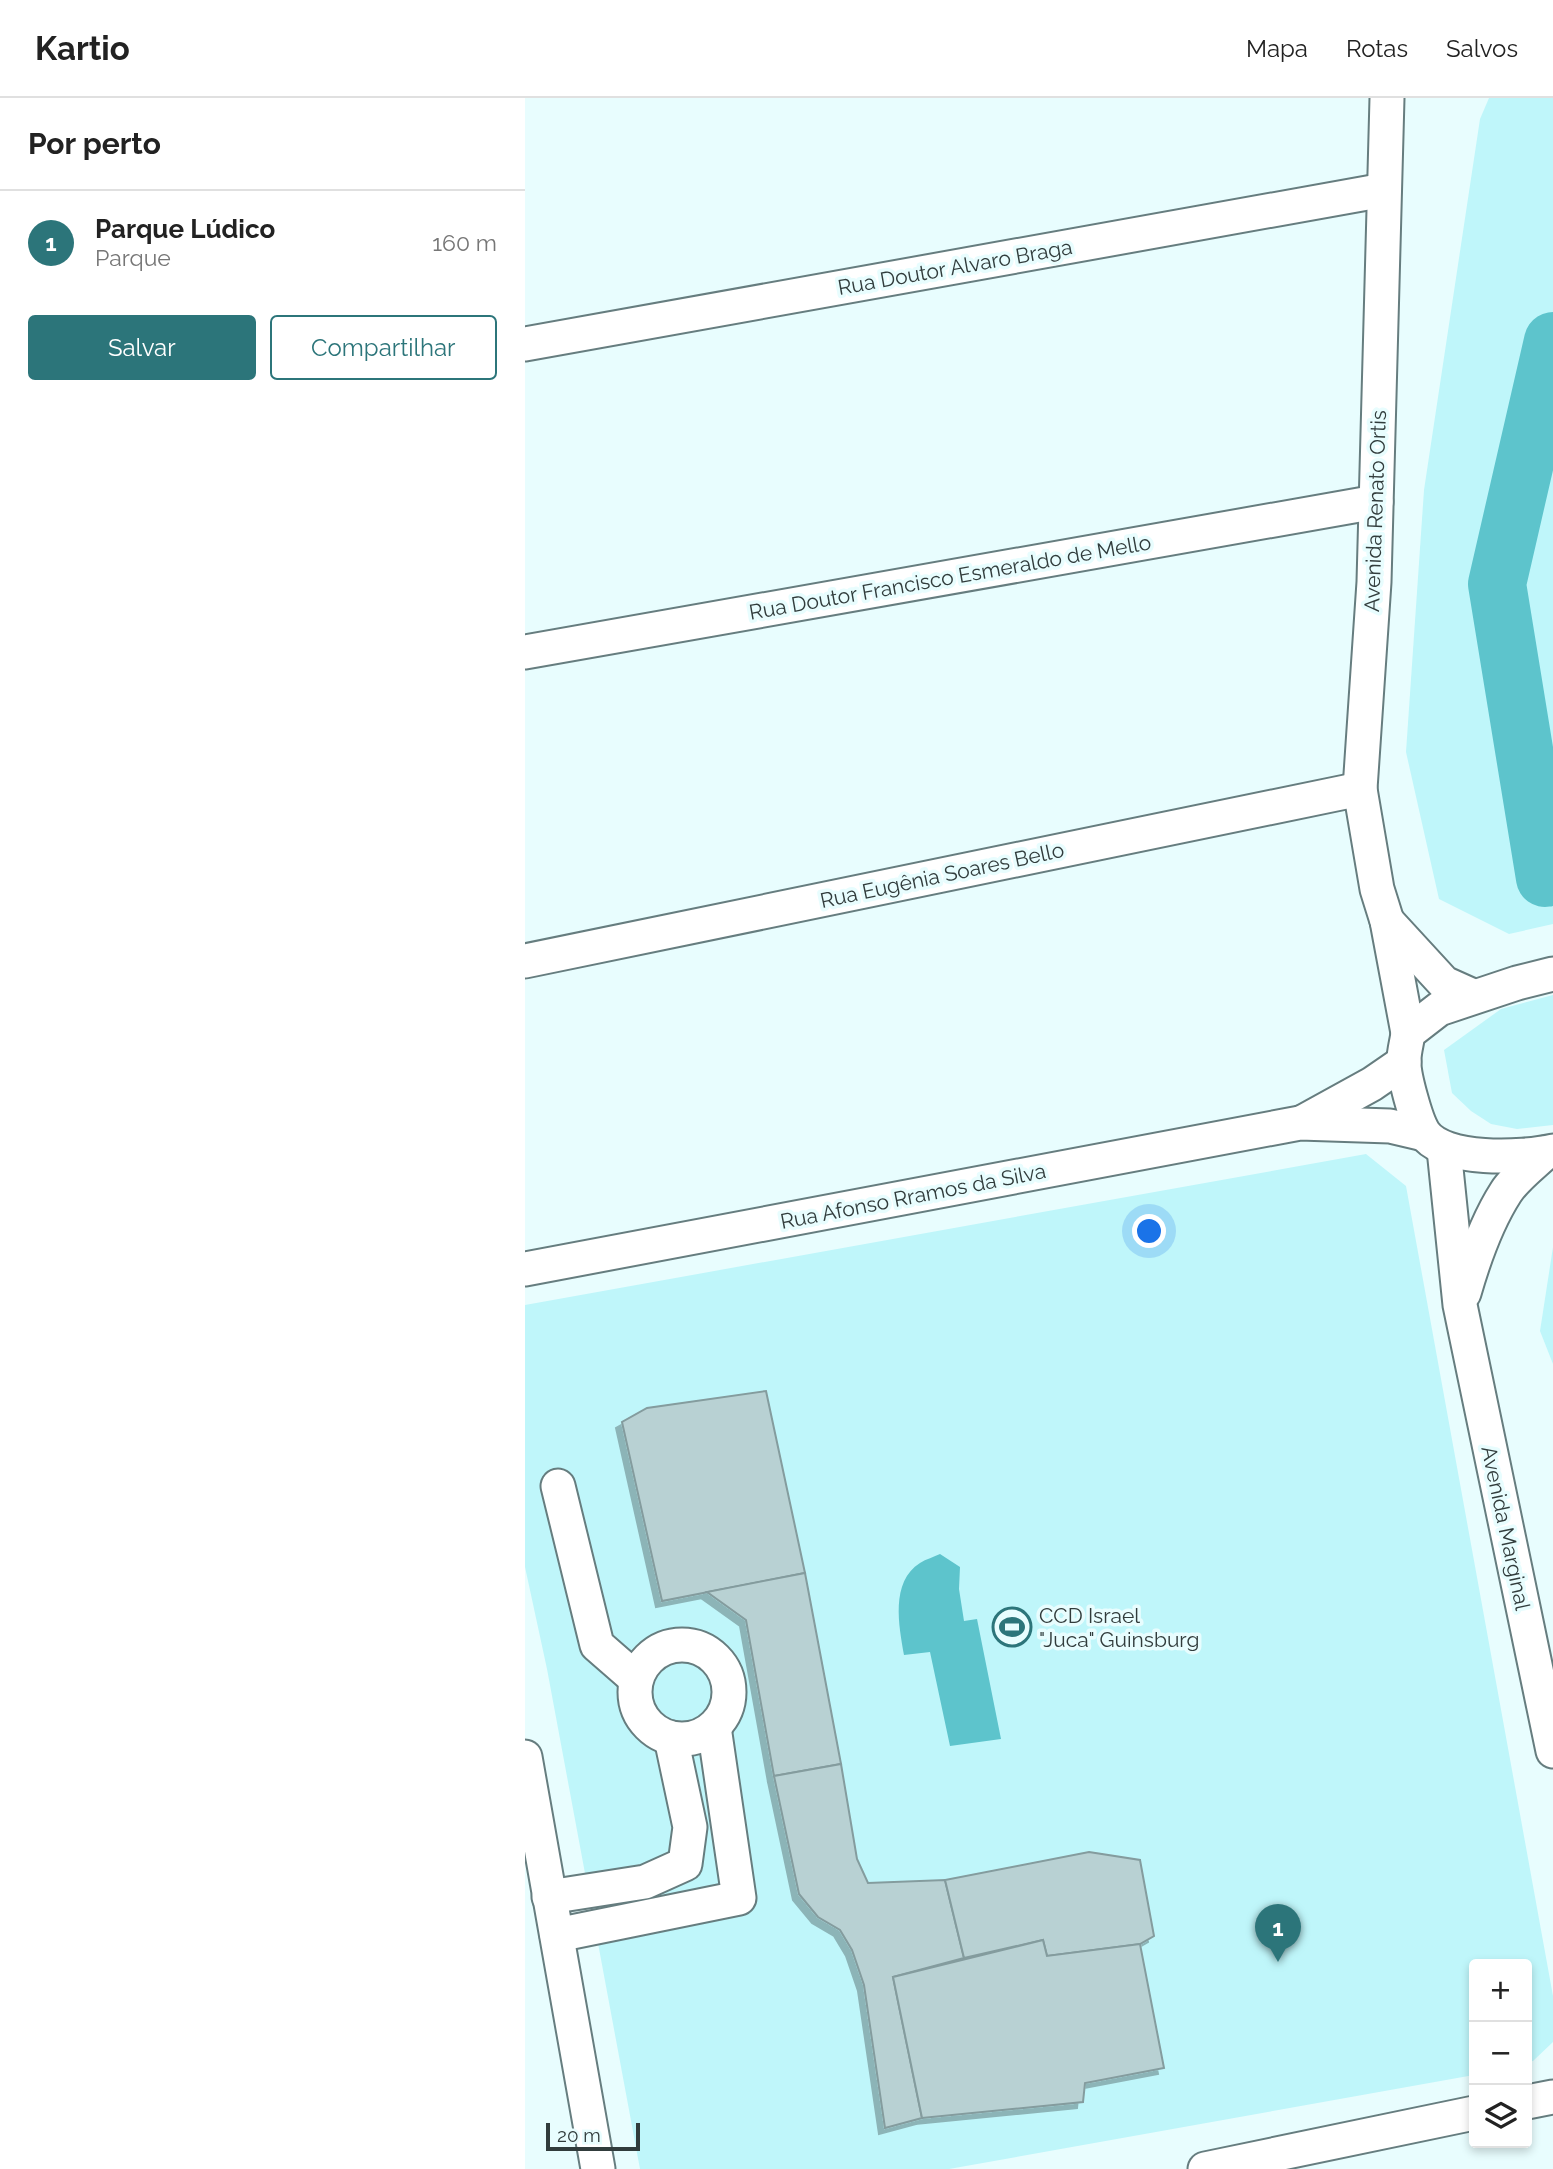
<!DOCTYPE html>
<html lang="pt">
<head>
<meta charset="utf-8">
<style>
  :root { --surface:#fff; --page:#f2f2f2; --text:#222; --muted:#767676; --line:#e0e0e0; --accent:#2c757a }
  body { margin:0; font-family:Raleway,sans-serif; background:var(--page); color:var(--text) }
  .controls { position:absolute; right:21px; bottom:21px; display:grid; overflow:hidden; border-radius:7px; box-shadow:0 4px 10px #0003 }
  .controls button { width:63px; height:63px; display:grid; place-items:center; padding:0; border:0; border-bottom:2px solid var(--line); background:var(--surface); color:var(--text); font:35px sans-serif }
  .scale { position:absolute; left:21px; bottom:18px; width:94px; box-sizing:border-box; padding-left:7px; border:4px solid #313c3c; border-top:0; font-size:19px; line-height:24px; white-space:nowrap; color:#313c3c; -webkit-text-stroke:5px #e8fdfe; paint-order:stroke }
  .you { position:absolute; left:625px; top:1134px; width:24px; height:24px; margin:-18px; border:5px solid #fff; border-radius:50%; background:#1a73e8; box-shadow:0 0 0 10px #1a73e833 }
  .badge { display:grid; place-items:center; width:46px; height:46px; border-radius:50%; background:var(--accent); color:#fff; font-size:23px; font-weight:700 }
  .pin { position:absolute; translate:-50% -58px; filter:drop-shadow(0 2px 4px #0008) }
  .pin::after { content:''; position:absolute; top:37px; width:24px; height:21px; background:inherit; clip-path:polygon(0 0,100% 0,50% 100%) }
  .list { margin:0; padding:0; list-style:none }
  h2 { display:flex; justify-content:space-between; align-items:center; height:91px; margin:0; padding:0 28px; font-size:30px }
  h2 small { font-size:23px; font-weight:400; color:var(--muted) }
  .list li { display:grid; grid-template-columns:46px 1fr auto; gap:21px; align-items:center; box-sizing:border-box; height:105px; padding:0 28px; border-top:2px solid var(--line) }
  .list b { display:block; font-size:26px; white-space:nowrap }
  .list p { margin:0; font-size:23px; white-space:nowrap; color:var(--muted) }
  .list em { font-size:23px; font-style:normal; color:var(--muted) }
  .actions { display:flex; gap:14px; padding:21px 28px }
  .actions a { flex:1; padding:16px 0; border:2px solid var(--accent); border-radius:7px; text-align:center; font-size:24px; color:var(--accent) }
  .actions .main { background:var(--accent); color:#fff }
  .icon { flex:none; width:38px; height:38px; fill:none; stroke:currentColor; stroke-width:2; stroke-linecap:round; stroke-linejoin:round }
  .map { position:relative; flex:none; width:1028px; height:2071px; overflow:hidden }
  header { display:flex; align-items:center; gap:42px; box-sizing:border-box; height:98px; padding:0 35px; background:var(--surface); border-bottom:2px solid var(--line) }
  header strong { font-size:33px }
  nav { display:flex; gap:38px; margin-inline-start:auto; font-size:24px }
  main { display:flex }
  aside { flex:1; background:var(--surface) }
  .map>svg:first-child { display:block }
  .green { fill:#bff6fa }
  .water { fill:#5dc4cc }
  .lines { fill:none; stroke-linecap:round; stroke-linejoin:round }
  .river { stroke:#5dc4cc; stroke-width:58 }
  .building { fill:#b8d1d3; stroke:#849c9e; stroke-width:2; filter:url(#shadow) }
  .minor-casing { stroke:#667d7f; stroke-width:37 }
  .minor { stroke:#fff; stroke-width:33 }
  .labels { text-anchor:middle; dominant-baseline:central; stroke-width:7; stroke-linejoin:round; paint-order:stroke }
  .street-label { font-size:21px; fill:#313c3c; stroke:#e8fdfe }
  .poi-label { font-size:21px; fill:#313c3c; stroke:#e8fdfe; text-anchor:start }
</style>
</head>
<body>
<header>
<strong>Kartio</strong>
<nav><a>Mapa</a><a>Rotas</a><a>Salvos</a></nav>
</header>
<main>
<aside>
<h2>Por perto<small></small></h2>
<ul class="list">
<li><span class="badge">1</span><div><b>Parque Lúdico</b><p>Parque</p></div><em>160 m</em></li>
</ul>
<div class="actions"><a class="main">Salvar</a><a>Compartilhar</a></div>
</aside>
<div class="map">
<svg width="1028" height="2071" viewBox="0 0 1028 2071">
  <defs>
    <filter id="shadow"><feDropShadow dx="-6" dy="6" stdDeviation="0" flood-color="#0004"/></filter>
  </defs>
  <rect width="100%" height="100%" fill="#e8fdfe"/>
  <g class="green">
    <polygon points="964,0 1028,0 1028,826 984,836 914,801 881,654 899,392 955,21"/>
    <polygon points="1028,897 1028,1027 992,1031 966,1026 946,1013 927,995 919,952 976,911"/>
    <polygon points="841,1056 881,1088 1028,1898 1028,1944 1008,1963 1002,1964 1002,1866 949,1866 949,1977 424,2071 115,2071 22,1571 0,1469 0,1207"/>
    <polygon points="1028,1149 1028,1266 1015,1233"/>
  </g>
  <path class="water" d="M415 1456 435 1469 434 1491 439 1523 452 1521 476 1641 425 1648 405 1554 379 1557C374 1528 365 1484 395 1465 401 1461 409 1459 415 1456Z"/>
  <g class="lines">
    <polyline class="river" points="1020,780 972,486 1028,243"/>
  </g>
  <g class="building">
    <polygon points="241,1293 280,1475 137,1503 97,1324 122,1310"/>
    <polygon points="280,1475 316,1666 249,1678 221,1522 182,1494"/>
    <polygon points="316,1666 332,1761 343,1785 420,1782 439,1860 368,1879 397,2020 360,2030 339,1887 327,1852 315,1832 293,1819 274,1796 249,1678"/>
    <polygon points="564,1754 615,1762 629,1838 615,1846 522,1858 518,1842 439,1860 420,1782"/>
    <polygon points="518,1842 522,1858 615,1846 639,1970 560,1985 558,2004 397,2020 368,1879"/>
  </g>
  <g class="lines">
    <defs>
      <g id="minor">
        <polyline points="862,0 849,484 835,691 852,791 862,823 883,935"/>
        <polyline points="0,246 859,92"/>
        <polyline points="0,554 851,404"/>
        <polyline points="862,823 919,885 948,898"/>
        <polyline points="0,863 835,691"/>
        <path d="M1028 876 992 885 914 911 883 935C882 944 879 953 879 962 878 976 891 1023 899 1035 919 1064 997 1060 1028 1053"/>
        <polyline points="778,1024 847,986 879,964"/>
        <polyline points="919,1051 935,1207 1028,1653"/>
        <polyline points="0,1171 775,1025 865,1028 899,1036"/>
        <path d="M939 1195C949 1160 961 1125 981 1094 990 1080 1007 1067 1020 1055"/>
        <polyline points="33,1388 72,1547 111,1581"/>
        <circle cx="157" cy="1594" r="47"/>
        <polyline points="0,1659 73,2071"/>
        <polyline points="24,1799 120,1784 160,1766 165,1729 146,1640"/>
        <polyline points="32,1837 214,1800 189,1629"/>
        <polyline points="1002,2004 1028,1999"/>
        <polyline points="680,2071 949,2015"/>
      </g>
    </defs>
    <use href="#minor" class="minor-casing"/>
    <use href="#minor" class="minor"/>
  </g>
  <defs>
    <symbol id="stadium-ring" viewBox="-11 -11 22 22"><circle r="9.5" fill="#e8fdfe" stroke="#2c757a" stroke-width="1.5"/><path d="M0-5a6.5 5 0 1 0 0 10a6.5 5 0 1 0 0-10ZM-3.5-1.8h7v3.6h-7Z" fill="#2c757a"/></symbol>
  </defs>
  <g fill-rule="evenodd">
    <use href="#stadium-ring" x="465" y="1507" width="44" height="44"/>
  </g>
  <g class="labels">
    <g class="street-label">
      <text transform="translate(430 169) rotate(-10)">Rua Doutor Alvaro Braga</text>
      <text transform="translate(850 413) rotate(-88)">Avenida Renato Ortis</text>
      <text transform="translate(425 479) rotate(-10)">Rua Doutor Francisco Esmeraldo de Mello</text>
      <text transform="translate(417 777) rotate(-12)">Rua Eugênia Soares Bello</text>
      <text transform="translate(388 1098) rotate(-11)">Rua Afonso Rramos da Silva</text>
      <text transform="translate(981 1430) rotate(78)">Avenida Marginal</text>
    </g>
    <g class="poi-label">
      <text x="514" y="1517">CCD Israel<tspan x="514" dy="24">"Juca" Guinsburg</tspan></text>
    </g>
  </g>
</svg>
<div class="controls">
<button>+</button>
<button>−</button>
<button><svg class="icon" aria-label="layers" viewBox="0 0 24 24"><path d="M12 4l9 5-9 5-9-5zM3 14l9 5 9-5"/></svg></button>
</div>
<div class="scale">20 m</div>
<div class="you"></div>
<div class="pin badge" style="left:753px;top:1864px">1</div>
</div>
</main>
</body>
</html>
